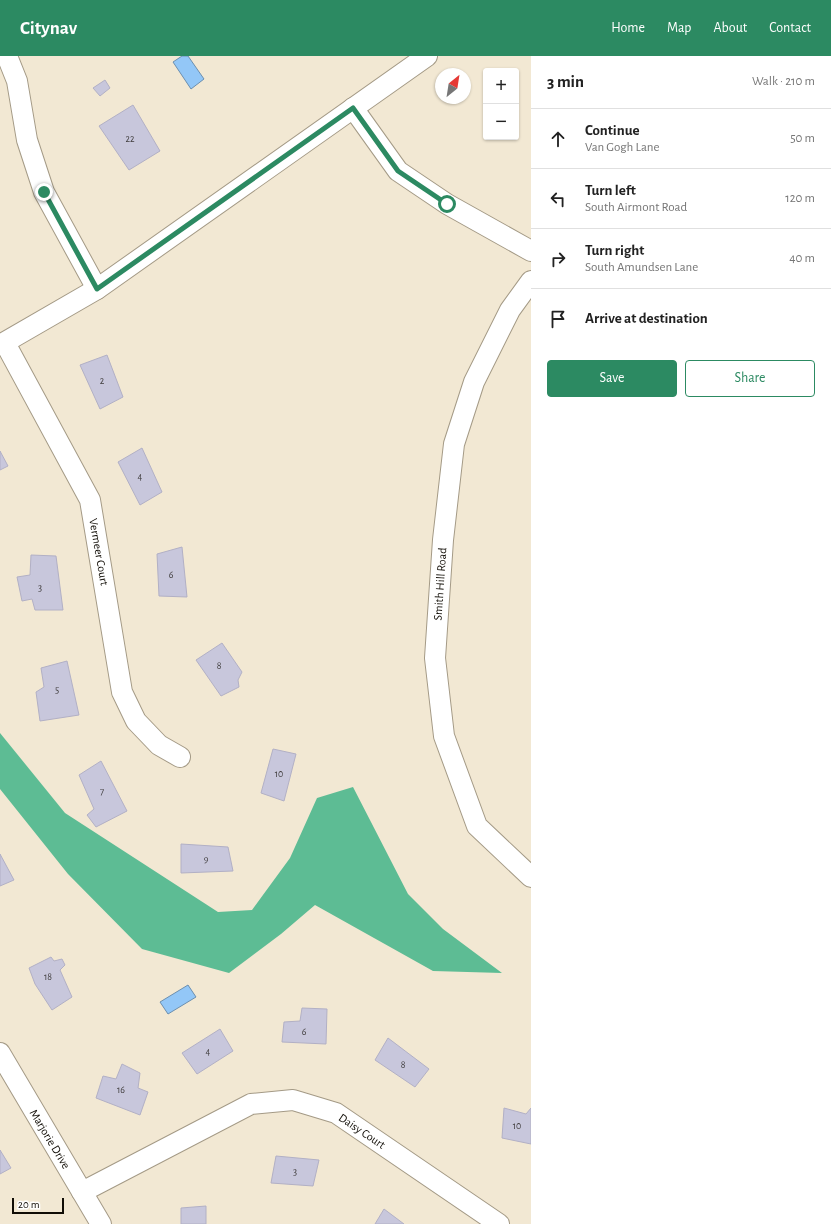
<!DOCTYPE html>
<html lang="en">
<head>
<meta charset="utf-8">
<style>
  :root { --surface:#fff; --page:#f2f2f2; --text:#222; --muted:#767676; --line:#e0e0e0; --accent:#2c8a62 }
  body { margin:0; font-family:"Alegreya Sans",sans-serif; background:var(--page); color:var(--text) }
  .controls { position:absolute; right:12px; top:12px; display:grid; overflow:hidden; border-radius:4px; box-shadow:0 1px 3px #0004 }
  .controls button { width:36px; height:36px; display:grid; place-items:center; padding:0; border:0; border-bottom:1px solid var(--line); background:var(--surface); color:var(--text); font:20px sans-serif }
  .compass { position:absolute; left:435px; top:12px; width:36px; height:36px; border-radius:50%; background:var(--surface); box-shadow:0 1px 3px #0004; rotate:30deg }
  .scale { position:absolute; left:12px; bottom:10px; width:52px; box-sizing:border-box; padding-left:4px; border:2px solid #110d06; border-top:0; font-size:11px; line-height:14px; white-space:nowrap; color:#110d06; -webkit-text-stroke:3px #fff; paint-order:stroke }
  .stop { position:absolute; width:12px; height:12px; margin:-9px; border:3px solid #2c8a62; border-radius:50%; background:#fff }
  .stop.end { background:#2c8a62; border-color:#fff; box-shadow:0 1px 4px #0008 }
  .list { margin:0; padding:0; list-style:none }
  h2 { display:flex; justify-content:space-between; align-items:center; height:52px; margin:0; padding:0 16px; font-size:17px }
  h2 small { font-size:13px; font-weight:400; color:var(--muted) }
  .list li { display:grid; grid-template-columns:26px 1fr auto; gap:12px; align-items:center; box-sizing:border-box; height:60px; padding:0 16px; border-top:1px solid var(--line) }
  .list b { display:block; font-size:15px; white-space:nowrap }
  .list p { margin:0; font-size:13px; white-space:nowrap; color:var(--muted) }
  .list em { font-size:13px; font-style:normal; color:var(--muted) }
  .actions { display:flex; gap:8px; padding:12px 16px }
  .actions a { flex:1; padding:9px 0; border:1px solid var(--accent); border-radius:4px; text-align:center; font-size:14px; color:var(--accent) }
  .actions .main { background:var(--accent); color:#fff }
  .icon { flex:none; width:22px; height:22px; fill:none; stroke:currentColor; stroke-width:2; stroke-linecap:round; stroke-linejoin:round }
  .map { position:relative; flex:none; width:531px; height:1168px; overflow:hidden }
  header { display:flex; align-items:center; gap:24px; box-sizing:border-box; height:56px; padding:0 20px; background:var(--accent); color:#fff }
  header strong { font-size:19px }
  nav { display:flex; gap:22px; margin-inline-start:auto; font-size:14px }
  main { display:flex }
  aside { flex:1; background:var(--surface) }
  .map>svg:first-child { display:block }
  .forest { fill:#5dbc94 }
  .water { fill:#93c7f7; stroke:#6c8faf }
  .building { fill:#c8c7dc; stroke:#b2b0c5 }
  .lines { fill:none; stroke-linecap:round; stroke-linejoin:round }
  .minor-casing { stroke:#a49a86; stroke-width:22 }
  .minor { stroke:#fff; stroke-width:20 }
  .route { stroke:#2c8a62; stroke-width:5 }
  .labels { text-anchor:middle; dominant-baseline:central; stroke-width:4; stroke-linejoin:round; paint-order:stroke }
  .number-label { font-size:10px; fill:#3f3c3c }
  .street-label { font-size:12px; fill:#110d06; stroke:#fff }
</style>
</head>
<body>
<header>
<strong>Citynav</strong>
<nav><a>Home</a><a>Map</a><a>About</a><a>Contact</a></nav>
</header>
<main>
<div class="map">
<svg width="531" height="1168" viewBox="0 0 531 1168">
  <rect width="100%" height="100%" fill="#f2e8d3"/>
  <polygon class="forest" points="0,677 65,757 218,856 252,854 290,802 317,742 353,731 408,838 443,873 502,917 433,915 315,849 281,878 229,917 142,893 68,818 0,733"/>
  <g class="water">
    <polygon points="182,0 188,0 204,23 191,33 173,6"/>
    <polygon points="188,929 196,941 168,958 160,946"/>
  </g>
  <g class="building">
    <polygon points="105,24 110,32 100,40 93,32"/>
    <polygon points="133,49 160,95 129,114 99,70"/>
    <polygon points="107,299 123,341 100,353 80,309"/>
    <polygon points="142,392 162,436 140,449 118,406"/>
    <polygon points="0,395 8,410 0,414"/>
    <polygon points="182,491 187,541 159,540 157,498"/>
    <polygon points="31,499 56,500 63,554 35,554 32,543 22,545 17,521 30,519"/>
    <polygon points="222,587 242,616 238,624 239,631 221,640 196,604"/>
    <polygon points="67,605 79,659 40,665 36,636 44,631 41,612"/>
    <polygon points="273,693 296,698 284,745 261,737"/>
    <polygon points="101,705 127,755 96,771 87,759 94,753 79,719"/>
    <polygon points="181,788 228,791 233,815 181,817"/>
    <polygon points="0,798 14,824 0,830"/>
    <polygon points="51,901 54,905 62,903 65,909 60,914 72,941 52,954 35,928 29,912"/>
    <polygon points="302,952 327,953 326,988 282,986 284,966 300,965"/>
    <polygon points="220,973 233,995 197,1018 182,997"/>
    <polygon points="388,982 429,1013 415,1031 375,1004"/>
    <polygon points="122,1008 140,1017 138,1032 148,1036 140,1059 96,1042 103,1020 116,1023"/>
    <polygon points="504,1052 526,1058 531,1052 531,1088 502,1082"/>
    <polygon points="0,1094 11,1112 0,1118"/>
    <polygon points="276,1100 319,1104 313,1130 271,1127"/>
    <polygon points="206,1150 206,1168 181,1168 181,1152"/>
    <polygon points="384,1153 404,1168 375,1168"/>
  </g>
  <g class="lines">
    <defs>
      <g id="minor">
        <polyline points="7,0 17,25 27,84 44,136 97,233"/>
        <polyline points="353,52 398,115 447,148 531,195"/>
        <polyline points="531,225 510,254 474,326 454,388 443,484 435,602 444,680 477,770 531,821"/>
        <polyline points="5,287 90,444 122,636 136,665 159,689 180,701"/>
        <polyline points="0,289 97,233 427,0"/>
        <polyline points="0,997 101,1168"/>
        <polyline points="82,1136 251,1048 293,1044 336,1057 499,1168"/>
      </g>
    </defs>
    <use href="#minor" class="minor-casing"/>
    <use href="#minor" class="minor"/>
  </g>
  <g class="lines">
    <polyline class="route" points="44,136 97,233 353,52 398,115 447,148"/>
  </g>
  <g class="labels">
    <g class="number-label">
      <text x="130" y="83">22</text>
      <text x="102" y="325">2</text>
      <text x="140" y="421">4</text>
      <text x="171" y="519">6</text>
      <text x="40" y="532">3</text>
      <text x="219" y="610">8</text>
      <text x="57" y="634">5</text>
      <text x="279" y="718">10</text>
      <text x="102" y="736">7</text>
      <text x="206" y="803">9</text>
      <text x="48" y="921">18</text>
      <text x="304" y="976">6</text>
      <text x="208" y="996">4</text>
      <text x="403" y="1009">8</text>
      <text x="121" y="1034">16</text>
      <text x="517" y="1070">10</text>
      <text x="295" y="1116">3</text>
    </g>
    <g class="street-label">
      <text transform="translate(99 496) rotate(80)">Vermeer Court</text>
      <text transform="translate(440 528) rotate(-86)">Smith Hill Road</text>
      <text transform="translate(362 1075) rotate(34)">Daisy Court</text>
      <text transform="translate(50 1083) rotate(59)">Marjorie Drive</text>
    </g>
  </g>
</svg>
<div class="controls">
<button>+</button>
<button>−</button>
</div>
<svg class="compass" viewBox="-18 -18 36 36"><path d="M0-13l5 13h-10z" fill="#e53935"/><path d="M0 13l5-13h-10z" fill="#767676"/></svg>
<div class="scale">20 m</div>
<div class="stop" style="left:447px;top:148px"></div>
<div class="stop end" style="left:44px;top:136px"></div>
</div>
<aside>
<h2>3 min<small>Walk · 210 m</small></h2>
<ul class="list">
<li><svg class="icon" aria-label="ahead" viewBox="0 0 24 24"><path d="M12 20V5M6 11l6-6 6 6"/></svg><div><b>Continue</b><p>Van Gogh Lane</p></div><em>50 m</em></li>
<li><svg class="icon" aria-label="left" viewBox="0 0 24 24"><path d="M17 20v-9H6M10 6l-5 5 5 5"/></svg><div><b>Turn left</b><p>South Airmont Road</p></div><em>120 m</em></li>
<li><svg class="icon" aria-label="right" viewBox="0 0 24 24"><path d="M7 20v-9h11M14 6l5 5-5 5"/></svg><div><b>Turn right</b><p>South Amundsen Lane</p></div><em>40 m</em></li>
<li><svg class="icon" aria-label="arrive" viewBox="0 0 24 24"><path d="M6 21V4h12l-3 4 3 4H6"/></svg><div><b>Arrive at destination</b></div></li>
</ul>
<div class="actions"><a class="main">Save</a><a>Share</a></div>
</aside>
</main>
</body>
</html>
